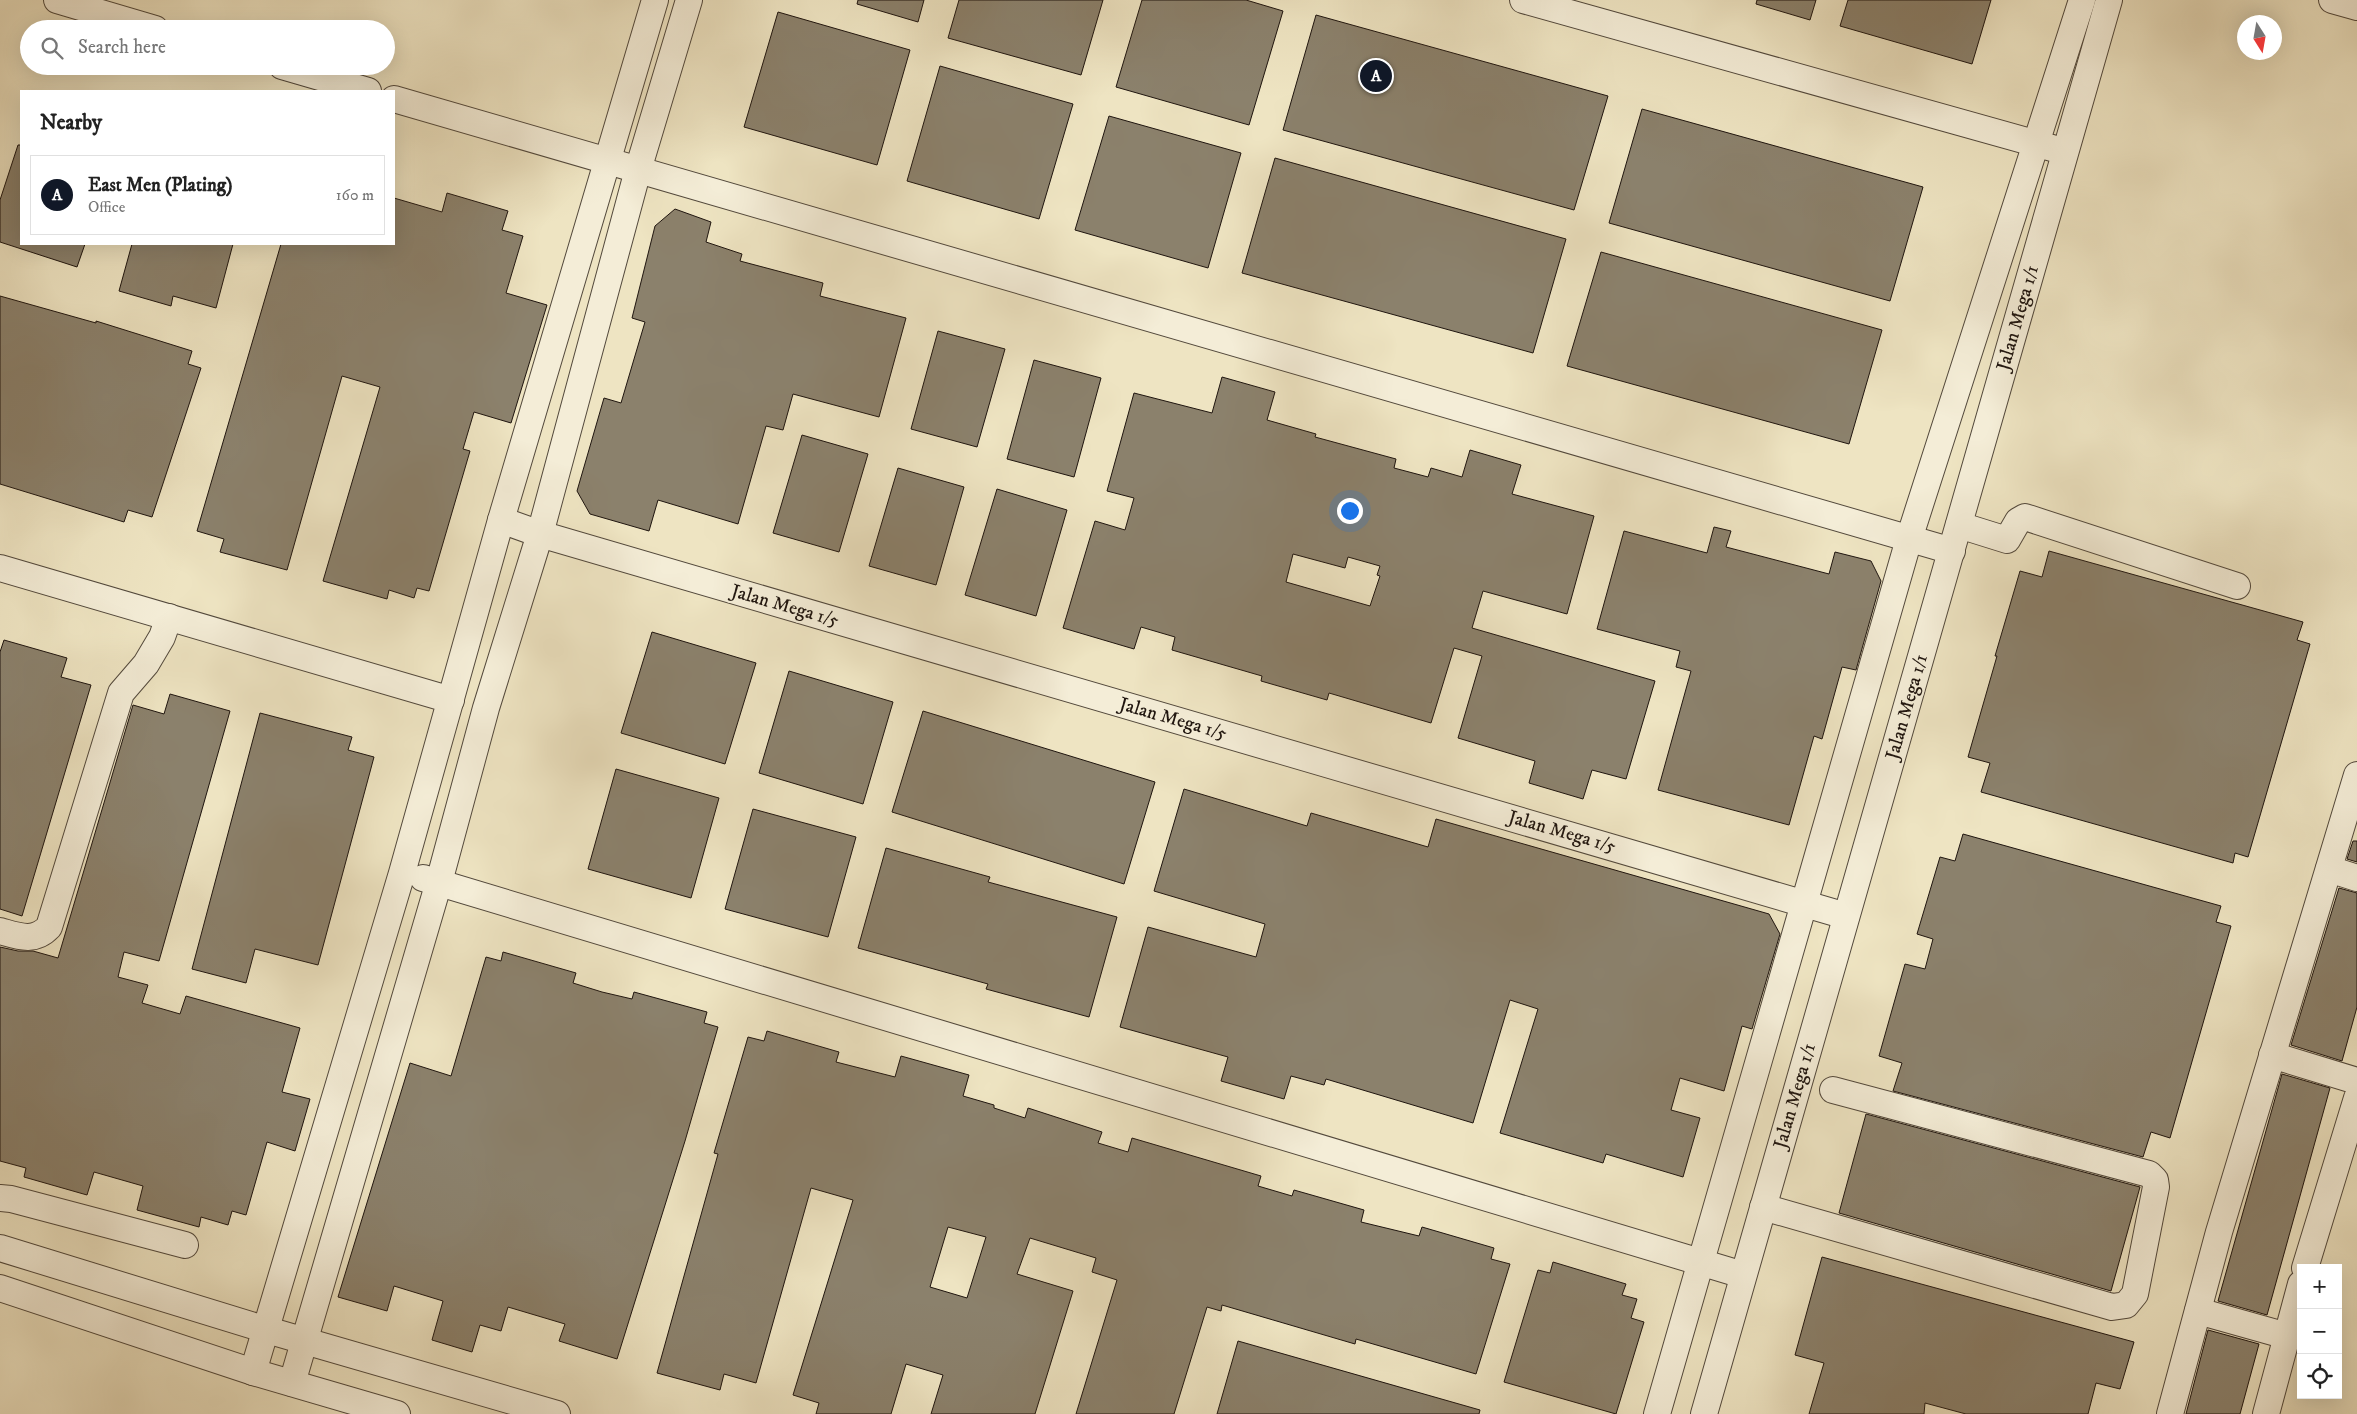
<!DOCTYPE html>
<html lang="en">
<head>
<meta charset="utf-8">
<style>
  :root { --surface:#fff; --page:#f6f6f6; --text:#222; --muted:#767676; --line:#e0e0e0; --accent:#111827 }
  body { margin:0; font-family:"IM FELL DW Pica",serif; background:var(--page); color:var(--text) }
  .controls { position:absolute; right:15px; bottom:15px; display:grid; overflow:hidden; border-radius:0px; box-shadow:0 5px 20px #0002 }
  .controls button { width:45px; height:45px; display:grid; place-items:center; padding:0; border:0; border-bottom:1px solid var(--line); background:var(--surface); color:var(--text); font:25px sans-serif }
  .compass { position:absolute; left:2237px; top:15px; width:45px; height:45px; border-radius:50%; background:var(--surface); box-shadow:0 5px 20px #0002; rotate:169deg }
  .you { position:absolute; left:1349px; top:510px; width:18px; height:18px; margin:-12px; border:4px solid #fff; border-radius:50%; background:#1a73e8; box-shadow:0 0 0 8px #1a73e833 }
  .badge { display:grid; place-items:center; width:32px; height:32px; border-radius:50%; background:var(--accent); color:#fff; font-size:16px; font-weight:700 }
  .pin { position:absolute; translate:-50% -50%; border:2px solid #fff; box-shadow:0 1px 5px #0006 }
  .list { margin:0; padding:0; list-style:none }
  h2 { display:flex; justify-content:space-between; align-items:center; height:65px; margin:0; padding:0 20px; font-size:21px }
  h2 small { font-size:16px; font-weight:400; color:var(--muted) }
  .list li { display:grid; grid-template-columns:32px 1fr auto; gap:15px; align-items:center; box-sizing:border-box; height:80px; margin:0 10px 10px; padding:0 10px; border:1px solid var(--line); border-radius:0px }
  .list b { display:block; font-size:19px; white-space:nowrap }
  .list p { margin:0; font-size:16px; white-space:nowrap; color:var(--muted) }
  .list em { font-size:16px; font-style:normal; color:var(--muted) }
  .icon { flex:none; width:28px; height:28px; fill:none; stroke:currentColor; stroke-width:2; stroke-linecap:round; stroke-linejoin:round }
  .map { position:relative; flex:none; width:2357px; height:1414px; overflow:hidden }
  .search { position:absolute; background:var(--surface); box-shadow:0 5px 20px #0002; left:20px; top:20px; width:375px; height:55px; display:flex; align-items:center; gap:12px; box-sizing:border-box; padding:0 18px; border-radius:28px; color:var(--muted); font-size:19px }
  .panel { position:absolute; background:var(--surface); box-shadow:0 5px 20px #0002; left:20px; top:90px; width:375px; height:155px; border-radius:0px }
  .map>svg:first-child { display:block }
  .building { fill:#8b816c; stroke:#1f150f; fill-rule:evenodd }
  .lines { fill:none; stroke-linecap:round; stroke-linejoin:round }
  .minor-casing { stroke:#53493c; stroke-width:28 }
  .minor { stroke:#f4edd7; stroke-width:26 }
  .labels { text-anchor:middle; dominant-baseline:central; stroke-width:4; stroke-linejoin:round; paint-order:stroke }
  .street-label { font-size:19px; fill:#1f150f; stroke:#f4edd7 }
</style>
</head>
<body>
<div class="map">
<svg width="2357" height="1414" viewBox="0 0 2357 1414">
  <rect width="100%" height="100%" fill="#eee4c2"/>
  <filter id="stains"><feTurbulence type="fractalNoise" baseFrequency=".004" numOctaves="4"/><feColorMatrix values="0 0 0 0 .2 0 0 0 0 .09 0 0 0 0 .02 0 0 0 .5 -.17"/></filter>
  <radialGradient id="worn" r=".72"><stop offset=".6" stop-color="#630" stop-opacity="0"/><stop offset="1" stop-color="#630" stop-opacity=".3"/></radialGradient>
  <g class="building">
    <polygon points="858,0 924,0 918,22 857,4"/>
    <polygon points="959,0 1103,0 1081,75 948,38"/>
    <polygon points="1142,0 1246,0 1283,11 1249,125 1116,87"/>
    <polygon points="1757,0 1816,0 1810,20 1756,4"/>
    <polygon points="1848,0 1991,0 1972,64 1840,26"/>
    <polygon points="778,12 910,50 877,165 744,127"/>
    <polygon points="1316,15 1608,96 1574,210 1283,130"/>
    <polygon points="940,66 1073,104 1039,219 907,181"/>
    <polygon points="1642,109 1923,187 1890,301 1609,223"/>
    <polygon points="1109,116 1241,153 1208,268 1075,230"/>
    <polygon points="18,145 21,145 21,244 85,244 77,267 0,242 0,200"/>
    <polygon points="1275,158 1566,239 1533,353 1242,273"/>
    <polygon points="447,193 508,211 502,230 523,236 506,293 547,305 511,423 474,412 463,449 470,451 429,591 417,588 414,598 389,590 387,599 323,581 380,387 342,376 287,570 220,552 224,539 197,531 281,244 394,244 394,198 442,212"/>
    <polygon points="675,209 711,222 706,242 742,254 740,261 823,283 820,296 906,318 879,417 793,394 783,430 766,426 738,524 658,500 649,531 590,514 577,491 604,398 621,403 645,322 632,318 655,226"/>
    <polygon points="132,244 233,244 216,308 173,296 171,306 119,291"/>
    <polygon points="1601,252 1882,330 1849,444 1567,366"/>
    <polygon points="0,296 96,323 96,321 192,351 188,364 201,368 152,517 128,510 124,522 0,484"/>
    <polygon points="938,331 1005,349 977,447 911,429"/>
    <polygon points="1034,360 1101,378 1074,477 1007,459"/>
    <path d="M1222 377 1275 392 1267 420 1316 434 1315 437 1396 459 1394 468 1428 477 1431 468 1462 477 1470 450 1521 465 1512 494 1594 516 1567 614 1483 591 1472 628 1655 681 1626 779 1592 770 1583 799 1529 783 1535 761 1458 738 1482 656 1454 648 1431 723 1329 693 1327 700 1261 681 1262 676 1172 650 1175 637 1141 627 1134 649 1063 628 1095 521 1125 530 1134 498 1107 491 1134 393 1212 413ZM1293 554 1345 568 1348 557 1380 566 1377 575 1380 576 1370 606 1286 582Z"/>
    <polygon points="802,435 868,454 839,552 773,533"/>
    <polygon points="898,468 964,487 936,585 869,566"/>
    <polygon points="997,489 1067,510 1036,616 965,595"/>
    <polygon points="1714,527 1731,531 1726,547 1829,574 1835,552 1871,561 1881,581 1856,670 1842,667 1822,739 1814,736 1789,825 1658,790 1691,671 1676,667 1680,651 1597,629 1624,531 1707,553"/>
    <polygon points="2049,551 2303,622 2297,640 2310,644 2248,857 2235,853 2233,863 1981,792 1990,763 1968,757 1997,656 1995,656 2020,571 2042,577"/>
    <polygon points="652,632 756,663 725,764 621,733"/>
    <polygon points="4,640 67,658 61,677 91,685 22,916 0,909 0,652"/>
    <polygon points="789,671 893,702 863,804 759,773"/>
    <polygon points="170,694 230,711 159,961 124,952 118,977 148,985 142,1003 180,1014 186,996 300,1028 282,1092 310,1099 295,1151 267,1142 246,1215 232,1211 228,1225 201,1217 199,1227 137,1210 143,1186 94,1172 87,1195 24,1177 26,1168 0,1161 0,947 18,951 33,951 58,958 133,705 164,714"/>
    <polygon points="923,711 1155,782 1124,884 892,812"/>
    <polygon points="260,713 352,737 348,750 374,757 318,965 255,949 246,983 192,969"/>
    <polygon points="616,769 719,798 691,898 588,869"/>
    <polygon points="1184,789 1307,826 1311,813 1428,847 1436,819 1769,914 1780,934 1752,1029 1742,1026 1724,1091 1680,1078 1671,1110 1700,1118 1683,1177 1606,1154 1603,1163 1500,1133 1538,1009 1510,1000 1473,1123 1326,1079 1324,1085 1291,1076 1284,1099 1221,1081 1228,1057 1120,1027 1148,927 1256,957 1265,924 1154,891"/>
    <polygon points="753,809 856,837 828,937 725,909"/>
    <polygon points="1963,834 2221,906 2216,922 2231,926 2170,1138 2151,1132 2143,1157 1893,1091 1902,1063 1879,1056 1905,964 1925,969 1933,939 1917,934 1940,857 1955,861"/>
    <polygon points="2353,841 2357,841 2357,862 2347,859"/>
    <polygon points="886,848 990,877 988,882 1117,917 1089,1017 986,989 988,984 858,948"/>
    <polygon points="2339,888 2357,893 2357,1007 2342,1061 2291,1045"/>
    <polygon points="503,952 576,973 573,983 602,992 632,999 634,992 707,1012 704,1023 718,1027 685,1141 617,1359 559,1341 565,1324 508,1307 501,1331 480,1325 472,1352 432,1340 443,1301 394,1286 387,1311 338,1297 410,1063 451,1076 486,957 501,961"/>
    <path d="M767 1031 839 1052 836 1062 895 1077 901 1056 969 1075 963 1096 994 1105V1108L1025 1118 1028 1108 1102 1132 1098 1143 1128 1152 1132 1138 1261 1176 1258 1186 1292 1196 1294 1190 1364 1210 1361 1222 1419 1236 1422 1227 1494 1248 1491 1259 1510 1264 1476 1374 1356 1339 1355 1344 1222 1305 1221 1311 1207 1307 1174 1414H1076L1117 1280 1092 1272 1096 1258 1030 1238 1017 1274 1073 1291 1035 1414H931L943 1375 906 1364 891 1414H816L819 1403 793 1395 853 1200 811 1188 756 1383 724 1374 720 1390 657 1373 718 1154 714 1153 748 1037 764 1041ZM948 1227 986 1237 967 1298 930 1287Z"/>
    <polygon points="2282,1074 2330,1088 2267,1315 2218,1301"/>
    <polygon points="1866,1114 2140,1187 2111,1291 1839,1213"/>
    <polygon points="1822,1257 2134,1342 2120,1389 2096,1383 2088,1414 1966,1414 1925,1403 1924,1414 1809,1414 1824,1363 1795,1355"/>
    <polygon points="1553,1262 1626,1284 1622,1295 1637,1299 1631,1318 1644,1322 1616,1414 1504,1382 1538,1270 1550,1273"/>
    <polygon points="2208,1330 2259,1344 2240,1414 2186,1414"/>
    <polygon points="1238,1341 1480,1410 1479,1414 1217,1414"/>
  </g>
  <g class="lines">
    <defs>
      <g id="minor">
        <polyline points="57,0 155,29"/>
        <polyline points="1523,0 2052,148"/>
        <polyline points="2332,0 2357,7"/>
        <polyline points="282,66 368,91"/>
        <polyline points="394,99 1952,551"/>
        <polyline points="501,520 540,534 1846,916"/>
        <polyline points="1959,525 2007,540 2018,521 2025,517 2237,586"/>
        <polyline points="0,568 451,700"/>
        <polyline points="2329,869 2357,878"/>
        <polyline points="423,878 1743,1275"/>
        <path d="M0 931C18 936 34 943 49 927L121 693 146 664 162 637 169 617"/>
        <polyline points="2272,1055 2357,1081"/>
        <polyline points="0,1198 11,1199 185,1245"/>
        <polyline points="1763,1207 2112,1307 2126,1305 2135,1294 2156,1187 2155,1180 2149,1174 1833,1090"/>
        <polyline points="0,1248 267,1330 557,1414"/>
        <polyline points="2305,1268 2357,1098"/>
        <polyline points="0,1288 253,1372 397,1414"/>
        <polyline points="2198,1311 2287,1336"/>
        <polyline points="253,1372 402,873 501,520 655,0"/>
        <polyline points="292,1383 439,882 486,708 540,534 638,170 689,0"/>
        <polyline points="1657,1414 1909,539 2082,0"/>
        <polyline points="1704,1414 2109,0"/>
        <polyline points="2170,1414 2219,1232 2357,775"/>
        <polyline points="2266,1414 2301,1284"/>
      </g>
    </defs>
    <use href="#minor" class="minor-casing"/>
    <use href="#minor" class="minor"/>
  </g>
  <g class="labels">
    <g class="street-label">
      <text transform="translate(2018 318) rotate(-74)">Jalan Mega 1/1</text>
      <text transform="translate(785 606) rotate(16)">Jalan Mega 1/5</text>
      <text transform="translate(1907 707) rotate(-74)">Jalan Mega 1/1</text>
      <text transform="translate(1173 719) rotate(16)">Jalan Mega 1/5</text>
      <text transform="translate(1562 832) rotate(16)">Jalan Mega 1/5</text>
      <text transform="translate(1795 1096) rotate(-74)">Jalan Mega 1/1</text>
    </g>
  </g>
  <rect width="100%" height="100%" filter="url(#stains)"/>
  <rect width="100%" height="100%" fill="url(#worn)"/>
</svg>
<div class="controls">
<button>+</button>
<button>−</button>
<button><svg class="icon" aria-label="locate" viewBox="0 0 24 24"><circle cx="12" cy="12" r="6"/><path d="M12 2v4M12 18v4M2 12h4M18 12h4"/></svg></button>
</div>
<svg class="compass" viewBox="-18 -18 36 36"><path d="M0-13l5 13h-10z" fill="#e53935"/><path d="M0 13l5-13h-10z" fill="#767676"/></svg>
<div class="you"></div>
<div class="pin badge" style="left:1376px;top:76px">A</div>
<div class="search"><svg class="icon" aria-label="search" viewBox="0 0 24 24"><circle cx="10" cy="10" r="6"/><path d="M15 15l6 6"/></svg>Search here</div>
<section class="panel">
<h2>Nearby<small></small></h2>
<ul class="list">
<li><span class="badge">A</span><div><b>East Men (Plating)</b><p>Office</p></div><em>160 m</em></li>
</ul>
</section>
</div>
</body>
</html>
